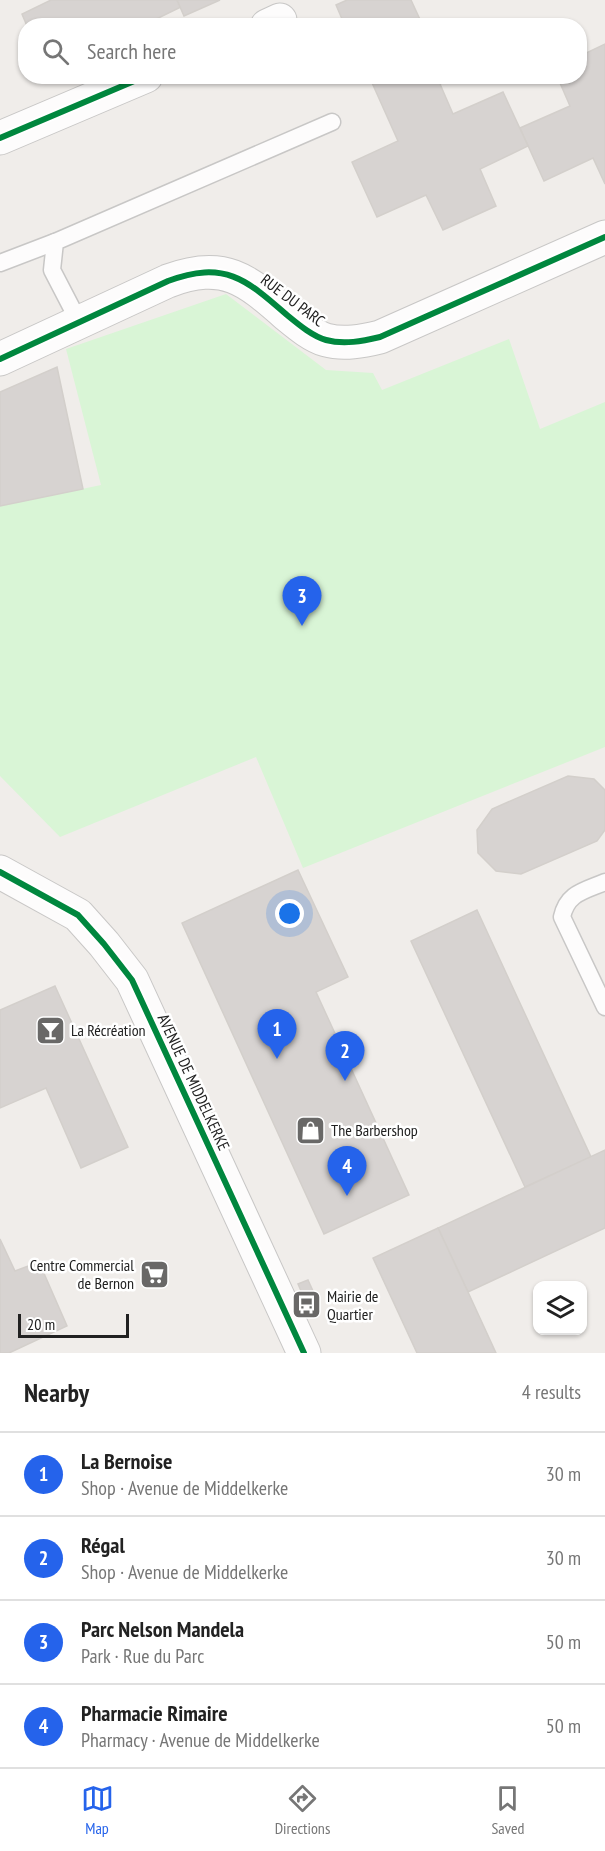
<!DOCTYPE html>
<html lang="en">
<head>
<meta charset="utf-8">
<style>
  :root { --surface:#fff; --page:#f6f6f6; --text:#222; --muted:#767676; --line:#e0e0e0; --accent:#2563eb }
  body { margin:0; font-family:"PT Sans Narrow",sans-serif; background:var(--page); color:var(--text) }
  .controls { position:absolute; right:18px; bottom:18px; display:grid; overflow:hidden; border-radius:12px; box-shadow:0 2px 4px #0004 }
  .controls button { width:54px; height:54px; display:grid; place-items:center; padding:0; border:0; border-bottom:2px solid var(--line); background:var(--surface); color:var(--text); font:30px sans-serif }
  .scale { position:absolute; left:18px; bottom:15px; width:111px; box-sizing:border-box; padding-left:6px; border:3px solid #212121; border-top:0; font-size:16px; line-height:21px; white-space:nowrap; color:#212121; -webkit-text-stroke:4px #fff; paint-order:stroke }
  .you { position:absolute; left:290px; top:914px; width:21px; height:21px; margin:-15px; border:4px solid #fff; border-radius:50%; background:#1a73e8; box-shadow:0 0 0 9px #1a73e833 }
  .badge { display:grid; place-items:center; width:39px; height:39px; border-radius:50%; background:var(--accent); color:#fff; font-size:20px; font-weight:700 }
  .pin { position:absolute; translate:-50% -50px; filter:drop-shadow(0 2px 3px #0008) }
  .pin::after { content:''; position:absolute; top:32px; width:21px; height:18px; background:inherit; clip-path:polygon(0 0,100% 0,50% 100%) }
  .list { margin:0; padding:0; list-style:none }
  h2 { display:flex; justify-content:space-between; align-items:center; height:78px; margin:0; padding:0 24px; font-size:26px }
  h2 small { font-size:20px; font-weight:400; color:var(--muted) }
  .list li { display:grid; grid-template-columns:39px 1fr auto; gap:18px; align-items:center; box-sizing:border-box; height:84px; padding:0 24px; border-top:2px solid var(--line) }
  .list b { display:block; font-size:22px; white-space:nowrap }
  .list p { margin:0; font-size:20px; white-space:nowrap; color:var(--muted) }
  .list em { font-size:20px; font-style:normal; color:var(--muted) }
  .icon { flex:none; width:33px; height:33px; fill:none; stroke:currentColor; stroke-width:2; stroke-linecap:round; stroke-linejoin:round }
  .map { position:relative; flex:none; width:605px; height:1353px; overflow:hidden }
  .search { position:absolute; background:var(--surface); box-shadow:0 2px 4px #0004; left:18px; right:18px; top:18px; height:66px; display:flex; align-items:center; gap:15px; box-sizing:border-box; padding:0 21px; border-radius:24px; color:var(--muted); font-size:22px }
  .sheet { height:414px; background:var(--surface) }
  nav { display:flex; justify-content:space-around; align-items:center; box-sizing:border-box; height:84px; border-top:2px solid var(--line); background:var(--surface); font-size:16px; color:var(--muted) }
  nav a { display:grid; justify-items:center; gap:3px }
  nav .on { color:var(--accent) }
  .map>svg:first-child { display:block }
  .park { fill:#d9f5d6 }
  .building { fill:#d7d3d1; stroke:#d3cfcb; stroke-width:1.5 }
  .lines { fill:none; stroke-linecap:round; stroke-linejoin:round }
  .service-casing { stroke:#c8c7c6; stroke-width:19 }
  .minor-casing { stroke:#c8c7c6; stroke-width:35 }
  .tertiary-casing { stroke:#c8c7c6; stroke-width:35 }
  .service { stroke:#fdfcfc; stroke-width:16 }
  .minor { stroke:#fdfcfc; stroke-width:33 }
  .tertiary { stroke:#fdfcfc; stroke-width:33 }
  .cycleway-casing { stroke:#fff; stroke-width:10 }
  .cycleway { stroke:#00873e; stroke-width:6 }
  .labels { text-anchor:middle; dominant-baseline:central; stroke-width:5; stroke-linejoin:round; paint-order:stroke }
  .street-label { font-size:16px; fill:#212121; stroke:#fff }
  .poi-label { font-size:16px; fill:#212121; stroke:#fff; text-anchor:start }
</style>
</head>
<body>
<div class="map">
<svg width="605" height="1353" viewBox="0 0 605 1353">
  <rect width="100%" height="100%" fill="#f0edea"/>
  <polygon class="park" points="226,294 326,370 373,373 382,390 509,339 540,429 605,402 605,747 303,868 256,757 60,837 0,776 0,506 101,485 66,349"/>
  <g class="building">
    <polygon points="51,0 177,0 181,7 142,26 27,26 22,14"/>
    <polygon points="177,0 220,0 184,16"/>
    <polygon points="347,0 411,0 423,26 345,26 336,5"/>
    <polygon points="605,44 605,184 593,158 544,181 520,128 570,106 557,76 580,76 580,56"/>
    <polygon points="369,76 446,76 448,80 440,84 453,114 503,92 528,146 480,169 496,206 443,230 426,195 377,217 352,162 398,141"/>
    <polygon points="57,367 83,489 0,506 0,392"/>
    <polygon points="568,776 594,779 605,790 605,830 597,841 521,874 496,871 478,853 477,830 492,809"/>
    <polygon points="298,870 348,977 316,992 409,1195 324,1234 182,923"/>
    <polygon points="477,910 591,1157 525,1187 411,941"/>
    <polygon points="55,986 128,1147 81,1168 46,1088 0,1108 0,1010"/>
    <polygon points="605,1150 605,1228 468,1292 438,1228"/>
    <polygon points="438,1228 468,1292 496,1353 417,1353 373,1258"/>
    <polygon points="0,1239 15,1271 39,1262 67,1326 9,1353 0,1353"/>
    <polygon points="308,1280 318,1302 308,1307 298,1284"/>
  </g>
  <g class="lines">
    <defs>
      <g id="service">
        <polyline points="0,263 55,242"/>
        <polyline points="79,322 52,270 55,242 332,122"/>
        <path d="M605 882C584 891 567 893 562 917L605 1007"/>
      </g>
      <g id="minor">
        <polyline points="267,26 280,20"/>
        <polyline points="0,138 146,76"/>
        <path d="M0 359 168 281C224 260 246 279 287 315 298 324 312 336 326 340 344 345 363 341 380 337L605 237"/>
      </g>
      <polyline id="tertiary" points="0,872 78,915 104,944 132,980 304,1353"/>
    </defs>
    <use href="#service" class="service-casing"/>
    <use href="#minor" class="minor-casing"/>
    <use href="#tertiary" class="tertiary-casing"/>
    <use href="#service" class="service"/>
    <use href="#minor" class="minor"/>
    <use href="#tertiary" class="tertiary"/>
    <defs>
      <g id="cycleway">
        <polyline points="0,138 146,76"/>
        <path d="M0 359 168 281C224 260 246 279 287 315 298 324 312 336 326 340 344 345 363 341 380 337L605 237"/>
        <polyline points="0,872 78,915 104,944 132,980 304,1353"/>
      </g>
    </defs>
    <use href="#cycleway" class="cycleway-casing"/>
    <use href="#cycleway" class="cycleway"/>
  </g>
  <defs>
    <symbol id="bar-square" viewBox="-11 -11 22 22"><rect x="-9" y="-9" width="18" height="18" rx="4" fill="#696867" stroke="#fff"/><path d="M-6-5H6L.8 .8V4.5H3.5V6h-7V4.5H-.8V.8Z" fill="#fff"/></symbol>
    <symbol id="shop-square" viewBox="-11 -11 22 22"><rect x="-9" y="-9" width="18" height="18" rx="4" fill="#696867" stroke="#fff"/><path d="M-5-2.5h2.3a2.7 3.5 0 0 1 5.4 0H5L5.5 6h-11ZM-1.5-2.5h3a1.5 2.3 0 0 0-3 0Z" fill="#fff"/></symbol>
    <symbol id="supermarket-square" viewBox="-11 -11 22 22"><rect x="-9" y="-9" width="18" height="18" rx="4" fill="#696867" stroke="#fff"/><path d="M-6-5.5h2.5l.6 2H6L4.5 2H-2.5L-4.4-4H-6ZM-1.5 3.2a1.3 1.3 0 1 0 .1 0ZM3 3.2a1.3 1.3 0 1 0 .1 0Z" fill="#fff"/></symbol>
    <symbol id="bus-square" viewBox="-11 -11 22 22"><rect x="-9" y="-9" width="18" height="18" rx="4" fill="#696867" stroke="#fff"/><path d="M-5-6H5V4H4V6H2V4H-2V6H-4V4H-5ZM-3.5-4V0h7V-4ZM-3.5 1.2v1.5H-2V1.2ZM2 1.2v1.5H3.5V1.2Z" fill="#fff"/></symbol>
  </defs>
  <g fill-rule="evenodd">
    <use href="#bar-square" x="34" y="1014" width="33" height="33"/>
    <use href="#shop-square" x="294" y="1114" width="33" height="33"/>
    <use href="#supermarket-square" x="138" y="1258" width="33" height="33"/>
    <use href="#bus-square" x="290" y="1288" width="33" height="33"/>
  </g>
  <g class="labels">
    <g class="street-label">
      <text transform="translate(293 300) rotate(37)">RUE DU PARC</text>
      <text transform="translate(194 1082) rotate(65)">AVENUE DE MIDDELKERKE</text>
    </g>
    <g class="poi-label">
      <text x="71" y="1030">La Récréation</text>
      <text x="331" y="1130">The Barbershop</text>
      <text x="134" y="1265" text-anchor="end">Centre Commercial<tspan x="134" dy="18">de Bernon</tspan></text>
      <text x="327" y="1296">Mairie de<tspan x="327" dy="18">Quartier</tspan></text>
    </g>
  </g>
</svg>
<div class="controls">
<button><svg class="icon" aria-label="layers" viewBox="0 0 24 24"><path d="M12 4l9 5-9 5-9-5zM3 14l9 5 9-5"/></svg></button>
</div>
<div class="scale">20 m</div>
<div class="you"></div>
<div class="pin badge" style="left:277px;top:1059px">1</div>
<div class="pin badge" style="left:345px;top:1081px">2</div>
<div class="pin badge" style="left:302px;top:626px">3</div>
<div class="pin badge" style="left:347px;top:1196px">4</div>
<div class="search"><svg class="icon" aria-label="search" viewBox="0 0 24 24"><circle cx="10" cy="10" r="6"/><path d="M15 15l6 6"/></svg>Search here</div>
</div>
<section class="sheet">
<h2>Nearby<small>4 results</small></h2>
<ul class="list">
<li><span class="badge">1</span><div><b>La Bernoise</b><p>Shop · Avenue de Middelkerke</p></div><em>30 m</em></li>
<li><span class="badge">2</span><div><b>Régal</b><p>Shop · Avenue de Middelkerke</p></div><em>30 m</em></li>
<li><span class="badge">3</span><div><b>Parc Nelson Mandela</b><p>Park · Rue du Parc</p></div><em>50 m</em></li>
<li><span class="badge">4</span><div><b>Pharmacie Rimaire</b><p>Pharmacy · Avenue de Middelkerke</p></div><em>50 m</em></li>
</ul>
</section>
<nav>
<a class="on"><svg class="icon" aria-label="map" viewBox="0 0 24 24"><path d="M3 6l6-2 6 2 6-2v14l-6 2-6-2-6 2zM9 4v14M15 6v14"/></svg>Map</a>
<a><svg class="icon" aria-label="directions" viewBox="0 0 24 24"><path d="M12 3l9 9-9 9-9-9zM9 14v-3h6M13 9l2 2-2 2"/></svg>Directions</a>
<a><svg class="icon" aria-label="saved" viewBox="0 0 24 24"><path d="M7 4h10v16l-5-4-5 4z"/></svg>Saved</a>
</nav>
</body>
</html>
